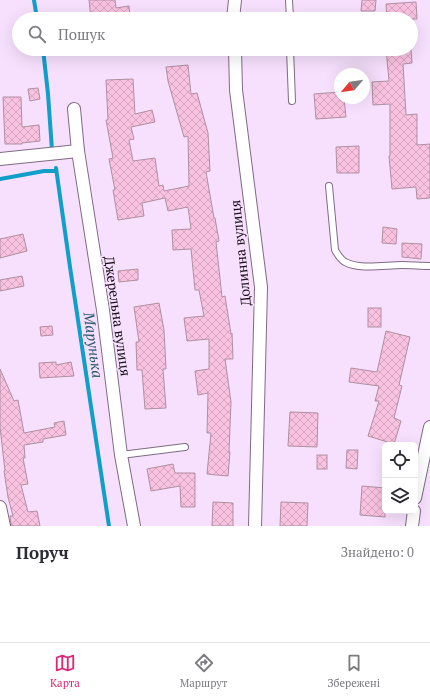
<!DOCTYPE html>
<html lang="uk">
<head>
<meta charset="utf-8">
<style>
  :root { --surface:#fff; --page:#f7f7f7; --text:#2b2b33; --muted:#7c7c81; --line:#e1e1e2; --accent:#db2777 }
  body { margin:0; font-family:"PT Serif",serif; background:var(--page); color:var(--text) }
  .controls { position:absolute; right:12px; bottom:12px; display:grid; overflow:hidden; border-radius:6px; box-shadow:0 4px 16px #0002 }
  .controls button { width:36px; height:36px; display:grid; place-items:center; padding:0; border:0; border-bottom:1px solid var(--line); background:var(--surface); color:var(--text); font:20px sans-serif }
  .compass { position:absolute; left:334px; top:68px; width:36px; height:36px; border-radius:50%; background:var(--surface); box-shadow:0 4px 16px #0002; rotate:241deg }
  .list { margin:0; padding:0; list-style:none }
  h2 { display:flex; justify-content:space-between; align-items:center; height:52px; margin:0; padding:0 16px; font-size:17px }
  h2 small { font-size:13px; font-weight:400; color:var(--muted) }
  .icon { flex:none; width:22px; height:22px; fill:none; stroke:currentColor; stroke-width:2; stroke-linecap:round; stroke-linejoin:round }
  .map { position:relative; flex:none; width:430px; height:526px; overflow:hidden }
  .search { position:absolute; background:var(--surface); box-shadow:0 4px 16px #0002; left:12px; right:12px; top:12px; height:44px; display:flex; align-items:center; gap:10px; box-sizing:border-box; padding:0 14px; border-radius:22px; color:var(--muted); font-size:15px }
  .sheet { height:116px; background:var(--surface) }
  nav { display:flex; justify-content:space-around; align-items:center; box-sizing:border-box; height:56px; border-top:1px solid var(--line); background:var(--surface); font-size:11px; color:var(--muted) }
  nav a { display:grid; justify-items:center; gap:2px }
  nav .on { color:var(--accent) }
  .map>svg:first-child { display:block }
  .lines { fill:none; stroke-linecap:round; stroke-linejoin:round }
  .stream { stroke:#109fc9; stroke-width:4 }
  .building { fill:url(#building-cross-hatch); stroke:#af8fa1 }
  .lane-casing { stroke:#7f6b84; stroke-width:8 }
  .street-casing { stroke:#7f6b84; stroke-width:14 }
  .lane { stroke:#fff; stroke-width:6 }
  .street { stroke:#fff; stroke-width:12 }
  .labels { text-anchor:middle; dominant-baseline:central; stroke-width:3; stroke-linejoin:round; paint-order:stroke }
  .street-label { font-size:14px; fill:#150d17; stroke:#f7e0fd }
  .water-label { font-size:15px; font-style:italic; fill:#295a6c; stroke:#f7e0fd }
</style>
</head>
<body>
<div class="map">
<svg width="430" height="526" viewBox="0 0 430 526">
  <defs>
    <pattern id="building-cross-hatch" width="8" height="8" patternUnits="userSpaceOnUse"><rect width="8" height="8" fill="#f9c2e1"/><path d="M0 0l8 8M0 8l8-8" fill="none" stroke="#d5a6c0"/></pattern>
  </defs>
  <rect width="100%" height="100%" fill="#f7e0fd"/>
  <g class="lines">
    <g class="stream">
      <polyline points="34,0 37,19"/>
      <polyline points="43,49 48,94 52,150"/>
      <polyline points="56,168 70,267 109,526"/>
      <polyline points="0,179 44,171 56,171"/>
    </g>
  </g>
  <g class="building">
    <polygon points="89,0 115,0 116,8 129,6 130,17 113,19 91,19"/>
    <polygon points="362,0 376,0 375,11 361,11"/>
    <polygon points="416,2 417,19 387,19 386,4"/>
    <polygon points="386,49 411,49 412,63 403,64 406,115 417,114 417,145 430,144 430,198 417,199 416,187 392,189 389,156 390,156 390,104 373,105 372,82 389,81"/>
    <polygon points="188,65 191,94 197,93 208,133 210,171 206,172 214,218 215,218 219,241 216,242 222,297 225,296 231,334 232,333 233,359 225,359 231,402 229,452 230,452 228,476 207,474 211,433 207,433 208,393 198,395 195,371 209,369 209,339 187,341 184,318 204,316 199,290 195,290 191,249 173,250 172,230 191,229 188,207 168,211 165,198 142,203 144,216 118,220 113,190 115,190 109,159 113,158 106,120 108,120 106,80 133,79 135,114 152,110 155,122 131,127 134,139 129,140 133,161 155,158 159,186 163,185 164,191 189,186 188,136 184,137 168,81 166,67"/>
    <polygon points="38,88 40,99 30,101 28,89"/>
    <polygon points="340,92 340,98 344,98 346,117 316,119 314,94"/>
    <polygon points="3,97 21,97 22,127 39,125 40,141 22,143 22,144 5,144"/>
    <polygon points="359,146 359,173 337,173 336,147"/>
    <polygon points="383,227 397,229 396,244 382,243"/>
    <polygon points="23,234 27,251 0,258 0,239"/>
    <polygon points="402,243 422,244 421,259 402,257"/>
    <polygon points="138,269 138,280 119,282 118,271"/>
    <polygon points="22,276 24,286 0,291 0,280"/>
    <polygon points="159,303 164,330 166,369 163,369 166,408 145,409 142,370 137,370 136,342 139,342 134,307"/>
    <rect x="368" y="308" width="13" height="19"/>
    <polygon points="52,326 53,335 41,336 40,327"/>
    <polygon points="386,331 410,337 399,385 402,386 394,418 401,421 394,444 368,436 379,401 375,401 379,386 349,382 351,368 377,372"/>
    <polygon points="56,362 56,365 71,362 74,376 40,378 39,363"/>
    <polygon points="0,369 14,401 18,400 24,433 55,427 54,423 64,421 66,435 43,439 43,442 24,445 25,458 23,458 28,484 21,485 28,512 37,511 40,526 11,526 10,516 13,516 8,497 4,471 5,471 0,427"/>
    <polygon points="290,412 318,413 317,447 288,446"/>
    <polygon points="347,450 358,450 357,469 346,468"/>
    <rect x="317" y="455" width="10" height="14"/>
    <polygon points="173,464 175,473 195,473 195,507 181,507 180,486 151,491 147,469"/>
    <polygon points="362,486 385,488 385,517 360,515"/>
    <polygon points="213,502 233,503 233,526 212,526"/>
    <polygon points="281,502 308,503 307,526 280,526"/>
  </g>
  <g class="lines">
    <defs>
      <g id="lane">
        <polyline points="289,0 290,19"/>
        <polyline points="290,49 292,101"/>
        <path d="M329 186 335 250C338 255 340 259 345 262 360 270 385 265 402 265 411 265 421 266 430 266"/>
        <polyline points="121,455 185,447"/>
      </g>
      <g id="street">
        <polyline points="233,19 235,0"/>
        <polyline points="235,49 236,90 261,287 255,526"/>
        <polyline points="74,109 78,151 103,310 121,455 134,526"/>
        <polyline points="0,159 78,151"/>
        <polyline points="415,498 430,427"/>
        <polyline points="0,507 4,526"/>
        <polyline points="412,526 414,511"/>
      </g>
    </defs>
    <use href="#lane" class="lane-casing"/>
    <use href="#street" class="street-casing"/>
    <use href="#lane" class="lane"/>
    <use href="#street" class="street"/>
  </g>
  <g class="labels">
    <g class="street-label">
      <text transform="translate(240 253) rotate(-96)">Долинна вулиця</text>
      <text transform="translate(118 316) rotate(82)">Джерельна вулиця</text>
    </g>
    <g class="water-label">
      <text transform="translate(94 345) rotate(82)">Марунька</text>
    </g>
  </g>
</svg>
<div class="controls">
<button><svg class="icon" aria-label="locate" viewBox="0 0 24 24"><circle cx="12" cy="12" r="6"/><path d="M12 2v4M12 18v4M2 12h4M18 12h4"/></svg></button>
<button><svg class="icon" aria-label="layers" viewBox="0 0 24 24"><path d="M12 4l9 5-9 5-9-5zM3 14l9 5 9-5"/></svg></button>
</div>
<svg class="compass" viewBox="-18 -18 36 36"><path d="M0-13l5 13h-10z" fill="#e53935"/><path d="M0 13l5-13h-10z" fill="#7c7c81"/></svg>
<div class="search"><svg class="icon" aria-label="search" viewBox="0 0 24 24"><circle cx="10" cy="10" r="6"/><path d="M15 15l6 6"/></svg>Пошук</div>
</div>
<section class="sheet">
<h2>Поруч<small>Знайдено: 0</small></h2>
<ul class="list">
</ul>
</section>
<nav>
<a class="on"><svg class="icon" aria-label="map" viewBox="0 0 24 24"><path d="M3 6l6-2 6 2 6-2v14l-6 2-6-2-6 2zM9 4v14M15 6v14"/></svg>Карта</a>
<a><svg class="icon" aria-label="directions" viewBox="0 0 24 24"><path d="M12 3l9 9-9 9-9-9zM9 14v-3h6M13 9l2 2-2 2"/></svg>Маршрут</a>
<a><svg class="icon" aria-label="saved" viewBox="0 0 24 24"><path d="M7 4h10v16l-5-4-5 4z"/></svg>Збережені</a>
</nav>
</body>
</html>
